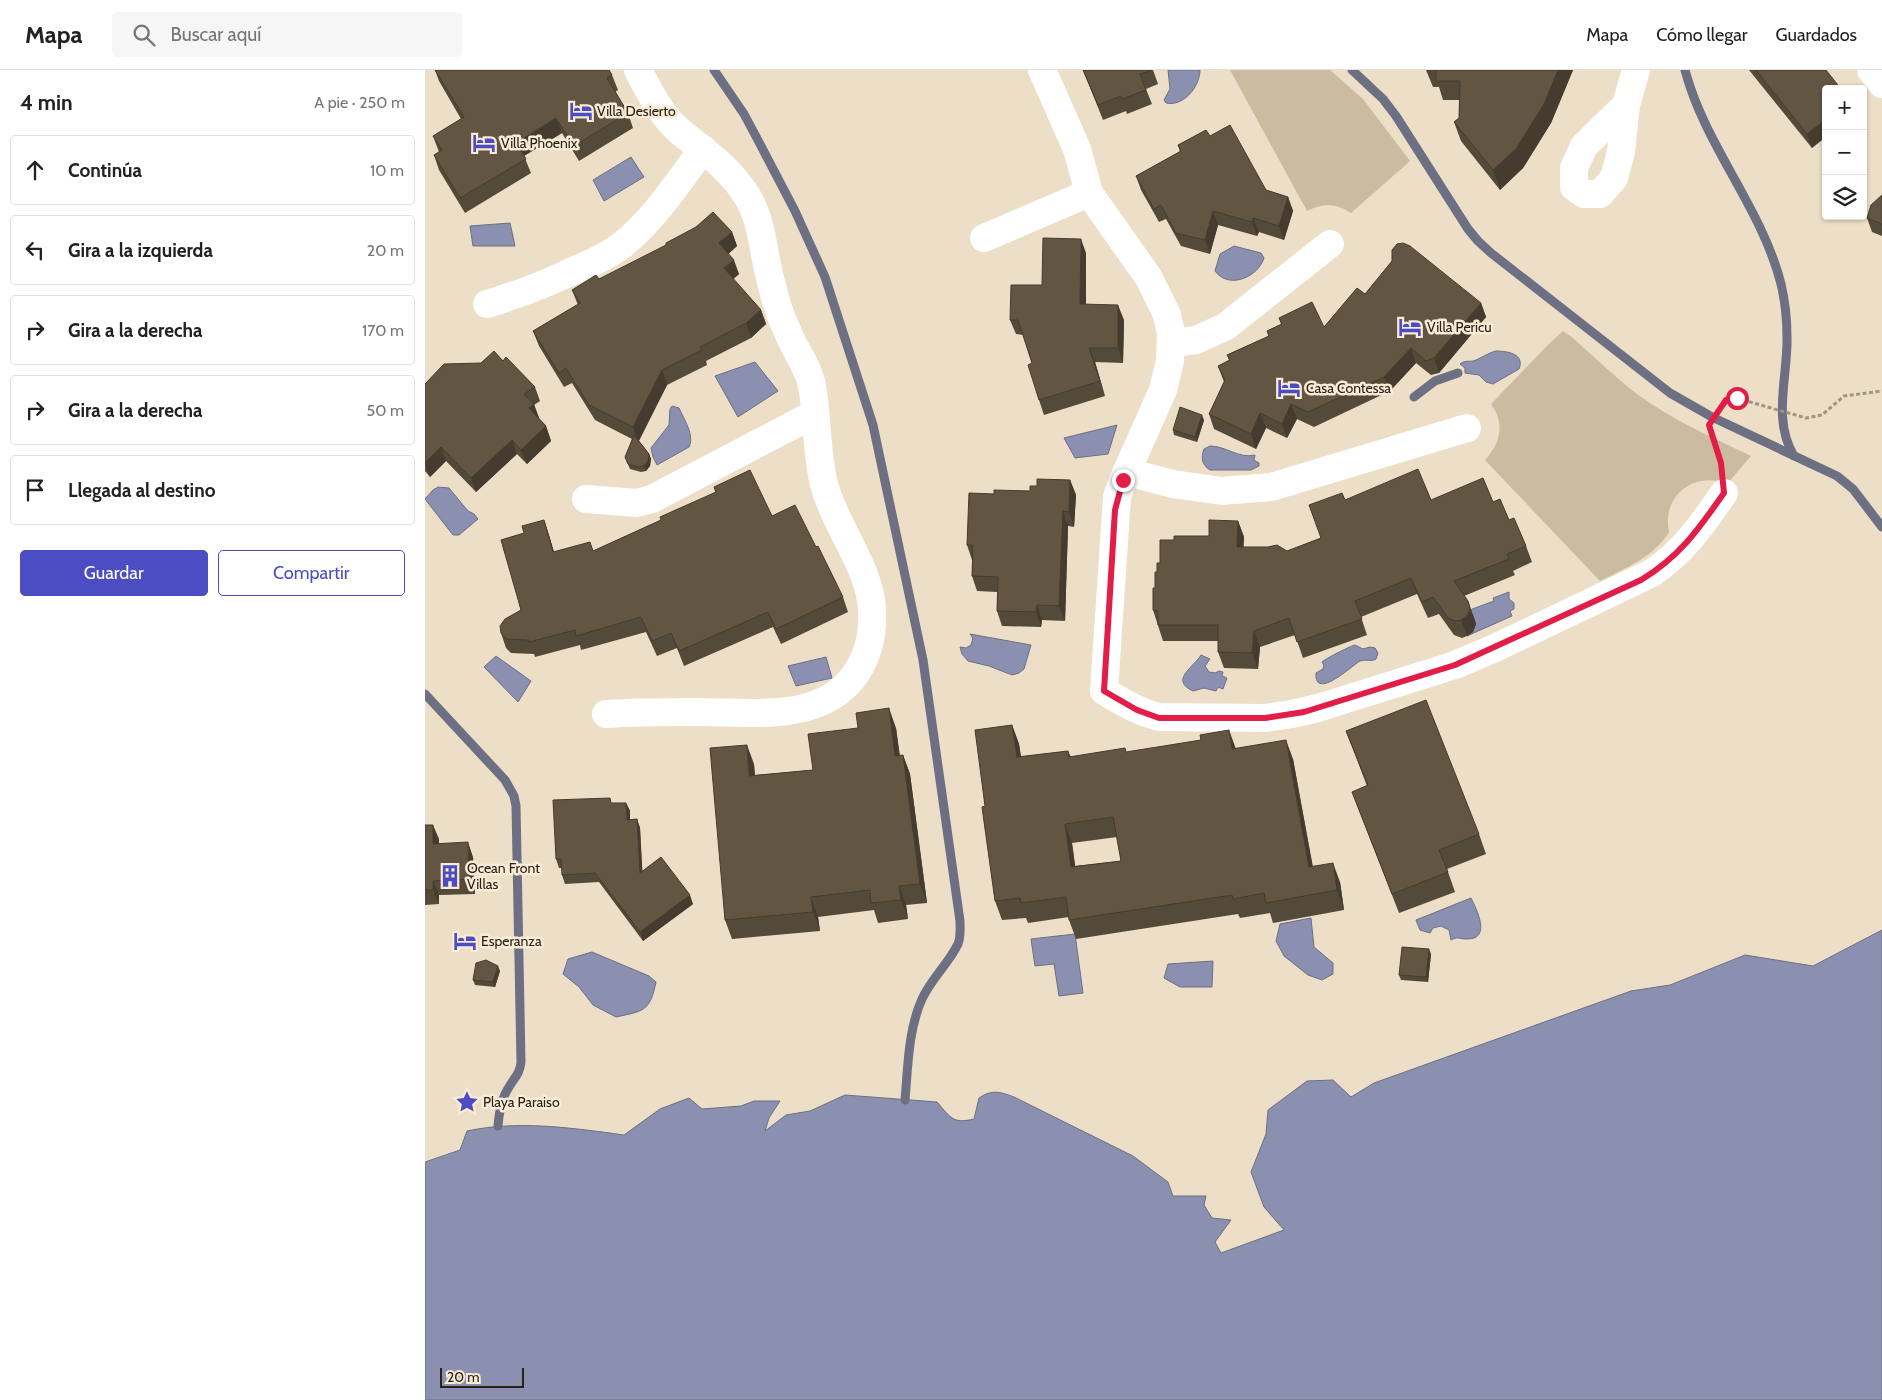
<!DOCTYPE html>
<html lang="es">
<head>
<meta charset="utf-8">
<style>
  :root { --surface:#fff; --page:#f6f6f6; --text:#222; --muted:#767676; --line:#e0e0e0; --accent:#4d4dc3 }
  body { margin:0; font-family:Cabin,sans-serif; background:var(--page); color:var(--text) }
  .controls { position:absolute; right:15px; top:15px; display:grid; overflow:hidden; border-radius:5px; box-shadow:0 1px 4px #0004 }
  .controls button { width:45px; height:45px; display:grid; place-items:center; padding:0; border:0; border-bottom:1px solid var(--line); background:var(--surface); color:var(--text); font:25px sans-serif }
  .scale { position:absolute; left:15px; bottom:12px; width:84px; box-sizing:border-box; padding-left:5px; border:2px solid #27221a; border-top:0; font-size:14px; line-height:18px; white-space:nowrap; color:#27221a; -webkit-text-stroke:4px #f9ebd4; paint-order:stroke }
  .stop { position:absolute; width:15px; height:15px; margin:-11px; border:4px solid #e11d48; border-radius:50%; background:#fff }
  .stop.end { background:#e11d48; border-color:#fff; box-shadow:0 1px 5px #0008 }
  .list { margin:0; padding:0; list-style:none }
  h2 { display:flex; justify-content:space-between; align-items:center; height:65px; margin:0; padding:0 20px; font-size:21px }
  h2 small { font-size:16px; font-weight:400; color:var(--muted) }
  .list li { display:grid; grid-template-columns:32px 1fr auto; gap:15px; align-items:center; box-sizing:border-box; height:70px; margin:0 10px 10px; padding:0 10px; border:1px solid var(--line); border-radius:5px }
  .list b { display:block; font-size:19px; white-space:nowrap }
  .list em { font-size:16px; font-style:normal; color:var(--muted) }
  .actions { display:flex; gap:10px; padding:15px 20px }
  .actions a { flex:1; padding:11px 0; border:1px solid var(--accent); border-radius:5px; text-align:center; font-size:18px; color:var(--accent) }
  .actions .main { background:var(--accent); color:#fff }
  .icon { flex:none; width:28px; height:28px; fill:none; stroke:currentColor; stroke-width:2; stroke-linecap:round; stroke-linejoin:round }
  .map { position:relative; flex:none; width:1457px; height:1330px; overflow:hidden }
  header { display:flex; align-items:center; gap:30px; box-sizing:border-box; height:70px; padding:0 25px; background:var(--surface); border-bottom:1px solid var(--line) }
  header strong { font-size:24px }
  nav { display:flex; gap:28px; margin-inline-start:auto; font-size:18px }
  .search { width:350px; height:45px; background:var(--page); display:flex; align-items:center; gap:12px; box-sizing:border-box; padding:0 18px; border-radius:5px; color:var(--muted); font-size:19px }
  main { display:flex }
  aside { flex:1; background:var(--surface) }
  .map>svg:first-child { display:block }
  .green { fill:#cbbba0 }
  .water { fill:#8b90b0; stroke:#6d6f83 }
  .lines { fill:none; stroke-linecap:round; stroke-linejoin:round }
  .stream { stroke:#6d6f83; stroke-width:9 }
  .path { stroke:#a09684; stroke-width:3; stroke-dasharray:4 2.5; stroke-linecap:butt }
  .minor { stroke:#fff; stroke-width:28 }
  .wall { fill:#544a3a; fill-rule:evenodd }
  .shaded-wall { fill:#453c2f }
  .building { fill:#625643; stroke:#453c2f; fill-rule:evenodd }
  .route { stroke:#e11d48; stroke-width:6 }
  .labels { text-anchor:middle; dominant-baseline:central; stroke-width:5; stroke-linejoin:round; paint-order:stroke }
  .poi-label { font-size:14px; fill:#27221a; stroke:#f9ebd4; text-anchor:start }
</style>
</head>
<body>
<header>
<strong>Mapa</strong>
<div class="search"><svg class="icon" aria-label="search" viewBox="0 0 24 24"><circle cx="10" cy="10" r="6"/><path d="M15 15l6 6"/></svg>Buscar aquí</div>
<nav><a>Mapa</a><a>Cómo llegar</a><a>Guardados</a></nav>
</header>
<main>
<aside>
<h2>4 min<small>A pie · 250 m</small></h2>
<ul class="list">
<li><svg class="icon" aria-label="ahead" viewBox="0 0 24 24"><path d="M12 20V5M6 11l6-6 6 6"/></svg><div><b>Continúa</b></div><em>10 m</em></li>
<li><svg class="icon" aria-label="left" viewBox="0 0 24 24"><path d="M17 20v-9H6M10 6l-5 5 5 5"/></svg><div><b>Gira a la izquierda</b></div><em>20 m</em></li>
<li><svg class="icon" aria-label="right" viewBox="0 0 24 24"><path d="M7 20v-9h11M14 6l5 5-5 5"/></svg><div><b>Gira a la derecha</b></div><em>170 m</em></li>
<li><svg class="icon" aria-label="right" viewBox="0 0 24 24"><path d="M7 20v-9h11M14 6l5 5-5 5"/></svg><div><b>Gira a la derecha</b></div><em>50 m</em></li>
<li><svg class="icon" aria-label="arrive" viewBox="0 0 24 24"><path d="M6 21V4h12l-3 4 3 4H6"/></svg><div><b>Llegada al destino</b></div></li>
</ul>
<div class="actions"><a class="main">Guardar</a><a>Compartir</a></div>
</aside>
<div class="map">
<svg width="1457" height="1330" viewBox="0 0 1457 1330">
  <rect width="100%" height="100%" fill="#ecdec7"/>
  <g class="green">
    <path d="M805 0H905L938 29 985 91 926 143C912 133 897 133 882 141Z"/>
    <path d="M1138 261 1148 268C1169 287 1190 307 1212 324 1247 350 1287 367 1326 386L1302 414C1269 400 1236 427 1244 462 1228 488 1200 498 1175 511L1060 390C1076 373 1080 353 1066 334L1121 277Z"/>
  </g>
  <g class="water">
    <path d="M743 0H775C775 16 759 37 741 33L739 30 745 19Z"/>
    <polygon points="206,87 219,107 179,131 168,110"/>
    <polygon points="85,153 90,176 48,176 45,156"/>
    <path d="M809 176 836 183 839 188C833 207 804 220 790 201L795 184Z"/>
    <path d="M1071 281C1083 281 1100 284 1094 299L1068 314 1061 312 1054 305 1040 303V298L1035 294C1041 289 1045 293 1051 290 1058 287 1063 283 1071 281Z"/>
    <polygon points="330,292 353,321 313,347 290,306"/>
    <path d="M247 336 254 338C259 349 270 366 264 377L232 395 228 387 226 378 244 355 245 339Z"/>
    <polygon points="692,355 683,384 650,388 639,368"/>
    <path d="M785 376C801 376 814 389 830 385L829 390 834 393V396L826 400H785C778 396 775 388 779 379Z"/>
    <polygon points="13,417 24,418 43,441 49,444 53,449 34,465 28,465 0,429 8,420"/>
    <path d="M1084 522V529L1089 533V539L1085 541 1087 546 1042 566C1053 558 1052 549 1042 541L1069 531 1068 528Z"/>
    <polygon points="545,564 606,575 599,599 594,603 587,605 564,596 543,591 537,584 535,577 541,578 546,575 548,568"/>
    <path d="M930 575 938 579 945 577 950 578 953 583 951 589C946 592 941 589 935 591 929 594 889 632 891 603L898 599 899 595 897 592C900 589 925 576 930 575Z"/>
    <path d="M776 585 785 589 780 596 784 602 790 603 794 601 798 602 797 606 802 608 798 619 793 617 791 621 779 618 768 621C744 610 769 597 776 585Z"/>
    <polygon points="71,586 106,611 93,632 59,597"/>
    <polygon points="401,587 407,608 371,616 363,596"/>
    <path d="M1046 828C1052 840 1067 870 1041 869 1035 869 1032 866 1026 870L1024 860 1016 856 1008 858 1005 863 995 860 991 850Z"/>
    <polygon points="886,848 889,877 908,893 908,904 897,910 883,905 859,886 851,871 855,854"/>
    <path d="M1457 860V1330H0V1092L35 1080 42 1061C93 1050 148 1058 199 1065L235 1039 264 1028 277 1039 316 1036 329 1031H355L344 1048 340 1061 361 1045 385 1041 420 1025 512 1032C526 1048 528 1054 549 1049L554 1028C567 1019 576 1022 589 1027L708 1086 743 1112 748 1126H781L779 1135 787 1148 806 1150 790 1172 796 1183 859 1160 839 1137 826 1102 841 1064 843 1040 882 1011 908 1010 926 1027 949 1013 1206 921 1245 915 1320 885 1388 896Z"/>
    <polygon points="650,864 658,923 634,926 629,894 610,896 606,869"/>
    <path d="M167 882 224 906 231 912C225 942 218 941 191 947L168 935 154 917 138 904 143 889Z"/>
    <polygon points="788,891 787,917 755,917 739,908 743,894"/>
  </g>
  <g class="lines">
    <g class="stream">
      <path d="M289 0 319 44 335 74 370 141 400 207 448 355 498 590 535 851C535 858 536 867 533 874 524 893 506 909 497 929 483 960 483 997 480 1030"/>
      <polyline points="927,0 958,29 971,46 1043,159 1053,171 1066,183 1245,323 1287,347 1412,406 1428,419 1457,457"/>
      <path d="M1260 0C1280 76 1337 138 1356 214 1360 231 1362 249 1362 267 1363 306 1347 350 1369 386"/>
      <polyline points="989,327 1010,311 1033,303"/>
      <path d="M0 624 80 710 89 726 91 736 96 992C95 1004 89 1008 84 1017 76 1029 74 1043 73 1056"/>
    </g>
    <polyline class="path" points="1296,397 1284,355 1301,330 1311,328 1381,348 1397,345 1419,326 1457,321"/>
    <g class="minor">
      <path d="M617 0 652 79 664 123 724 208 742 245 746 263 745 291 738 320 698 410 692 427 679 621C697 632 714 642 734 647L840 648 867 644 893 638 1030 595 1070 578 1227 503C1260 480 1276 456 1299 423"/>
      <polyline points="1446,0 1457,14"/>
      <polyline points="1201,35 1159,76 1149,98 1149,117 1159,124 1175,124 1189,108 1196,82 1201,35 1211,0"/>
      <polyline points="559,168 664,123"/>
      <path d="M62 234C92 225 121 214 150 200 167 193 183 186 197 175 229 150 253 112 278 79"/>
      <polyline points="747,273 771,270 800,257 905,174"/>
      <polyline points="702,402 748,414 797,421 846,417 1042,358"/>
      <polyline points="161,429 212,433 227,429 389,344"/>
      <path d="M181 644C212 642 243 642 274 642 318 642 375 650 412 623 438 604 449 572 447 541 446 498 410 457 399 414 391 382 393 349 387 316 384 298 371 282 364 265 356 248 350 230 346 212 338 184 338 152 322 126 311 108 294 92 277 79 267 71 257 64 248 55 233 39 223 19 213 0"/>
    </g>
  </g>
  <g class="wall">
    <polygon points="10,0 184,0 187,5 193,20 190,22 203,43 208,58 154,91 137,63 99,86 106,103 40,143 14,100 9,85 14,82 8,66 36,49 14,11"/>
    <polygon points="658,0 728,0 733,14 721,19 727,34 702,44 701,41 678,50"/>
    <polygon points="1001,0 1148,0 1126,53 1098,98 1075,120 1036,71 1029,52 1034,48 1034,30 1018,30 1014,17 1008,17"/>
    <polygon points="1324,0 1401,0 1387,78"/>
    <polygon points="785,66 841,120 863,127 868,141 859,170 834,162 832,166 793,155 785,184 756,176 741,149 734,152 716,120 711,106 755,82 753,75"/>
    <polygon points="1457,125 1457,166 1447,162 1442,148"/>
    <polygon points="307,162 312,176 303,184 314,204 308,209 336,240 341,254 326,268 281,291 282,295 242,315 214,371 224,384 226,389 225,396 221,401 216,402 205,399 202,392 207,369 170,350 147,313 139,317 114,276 108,261 153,235 147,220 174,209"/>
    <polygon points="661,183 661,234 699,250 698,293 670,292 680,326 619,345 614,330 607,293 598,265 591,264 585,250 617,215"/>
    <polygon points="940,224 1056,233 1061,247 1014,303 1006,305 991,293 965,321 889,357 872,349 862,368 841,358 831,379 789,359 784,344 799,312 793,296 804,290 802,285 844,266 842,261 856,254 854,248 899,257"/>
    <polygon points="78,291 110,317 115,331 109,335 114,348 113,348 121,356 126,371 102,394 92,384 51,422 21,391 5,407 0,401 0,314 56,293"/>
    <polygon points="779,350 772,372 749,365 748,360"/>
    <polygon points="645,410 651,425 649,457 643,456 640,551 617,550 616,557 577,556 572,541 572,522 552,521 547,506 547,490 542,475 612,416"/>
    <polygon points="289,417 347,446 391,477 418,527 423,542 356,574 348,557 259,596 252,578 232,586 221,562 156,580 155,575 110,587 109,584 86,583 81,578 76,563 96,540 99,463 119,450 129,482 168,481 236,450 291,423"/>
    <polygon points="920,430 1006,430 1068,432 1084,450 1101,476 1107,492 1088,501 1090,505 1039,526 1049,547 1051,554 1048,562 1042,566 1037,568 1029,565 1014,544 1003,548 992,524 936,547 942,565 878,588 870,565 835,577 833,599 799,598 793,582 793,571 738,571 728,540 732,502 735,493 749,470 784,466 813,451 819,467 818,477 862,481 896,468"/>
    <path d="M587 655 594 674 596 687 643 681 646 687 702 682 810 679 868 689 888 797 915 812 919 840 848 853 845 843 815 848 813 844 651 869 644 850V847L603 853 601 848 577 850 570 831 560 736ZM692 767 696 791 650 796 647 773Z"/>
    <polygon points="471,658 475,686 478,685 485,704 502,833 481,835 483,849 453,853 449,840 393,847 395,861 307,869 300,850 329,694 330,705 388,700"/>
    <polygon points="921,661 1054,764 1061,784 1022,799 1030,822 974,843 927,722 942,716"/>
    <polygon points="187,733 201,733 205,741 205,750 212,749 215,758 217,801 268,834 218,871 174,812 140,814 137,805 137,798 134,798 131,789"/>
    <polygon points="0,755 14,769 14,773 48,787 50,824 14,825 14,834 0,835"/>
    <polygon points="1006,884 1003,912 976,910 974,905"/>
    <polygon points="75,901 70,917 50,915 48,910"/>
  </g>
  <g class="shaded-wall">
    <polygon points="1133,0 1148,0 1126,53 1098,98 1075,120 1068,100"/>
    <polygon points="131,48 137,63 97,87 91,73"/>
    <polygon points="1401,49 1401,67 1387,78 1382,64"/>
    <polygon points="863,127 868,141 859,170 854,156"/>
    <polygon points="788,141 793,155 785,184 780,170"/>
    <polygon points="828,148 834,162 832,166 827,152"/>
    <polygon points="307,162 312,176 299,188 294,173"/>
    <polygon points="656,169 661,183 661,249 655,234"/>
    <polygon points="309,190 314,204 304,213 299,198"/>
    <polygon points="1056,233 1061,247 1014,303 1009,288"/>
    <polygon points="693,235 699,250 698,293 693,278"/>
    <polygon points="336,240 341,254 326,268 321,253"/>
    <polygon points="664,278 670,292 680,326"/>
    <polygon points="986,278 991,293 965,321 959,307"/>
    <polygon points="237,300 242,315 213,372 208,357"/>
    <polygon points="109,334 114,348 109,352 104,338"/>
    <polygon points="866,334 872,349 862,368 857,354"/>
    <polygon points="835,343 841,358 831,379 826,364"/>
    <polygon points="777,345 779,350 772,372 770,367"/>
    <polygon points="121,356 126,371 102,394 96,380"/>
    <polygon points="87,370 92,384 51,422 46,408"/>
    <polygon points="16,377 21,391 5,407 0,393"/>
    <polygon points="224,384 226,389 225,396 221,401 219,396"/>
    <polygon points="645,410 651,425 649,457 644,442"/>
    <polygon points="638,441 643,456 640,551 634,536"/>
    <polygon points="119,450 124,465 133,496 128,482"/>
    <polygon points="813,451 819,467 818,494 812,477"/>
    <polygon points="1043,531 1051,554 1048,562 1042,566 1036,550"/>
    <polygon points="612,535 617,550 616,557 611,542"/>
    <polygon points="829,561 835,577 833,599 827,583"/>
    <polygon points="464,638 471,658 477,705 470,686"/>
    <polygon points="587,655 594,674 599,707 592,687"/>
    <polygon points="804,660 811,679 807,679"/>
    <polygon points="861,670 868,689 891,816 884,797"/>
    <polygon points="322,675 329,694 331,725 324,706"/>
    <polygon points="478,685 485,704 502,833 495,814"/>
    <polygon points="201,733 205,741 205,759 202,750"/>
    <polygon points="212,749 215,758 218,812 215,803"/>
    <polygon points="640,754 647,773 653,816 646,797"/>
    <polygon points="8,755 14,769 14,788 8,774"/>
    <polygon points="43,772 48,787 50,824 44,809"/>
    <polygon points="908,793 915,812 919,840 912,820"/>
    <polygon points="8,811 14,825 14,834 8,820"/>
    <polygon points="474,816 481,835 483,849 476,830"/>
    <polygon points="265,825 268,834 218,871 215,862"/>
    <polygon points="386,827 393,847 395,861 388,842"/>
    <polygon points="1004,879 1006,884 1003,912 1001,907"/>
    <polygon points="73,896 75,901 70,917 68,912"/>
  </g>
  <g class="building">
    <polygon points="10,0 184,0 187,5 182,8 203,43 149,76 131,48 91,73 101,89 35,128 9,85 17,80 8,66 39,47"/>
    <polygon points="658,0 727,0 715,4 721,20 697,29 696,26 673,35"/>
    <polygon points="1011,0 1133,0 1119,34 1091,79 1068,100 1029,52 1034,48 1035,11 1011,11"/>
    <polygon points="1331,0 1401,0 1416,19 1401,19 1401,49 1382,64"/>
    <polygon points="805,55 841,120 863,127 854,156 828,148 827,152 788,141 780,170 751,163 736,135 729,139 711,106 756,81 753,75 781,60 785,66"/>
    <polygon points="1457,125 1457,154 1442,148 1446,135"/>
    <polygon points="288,142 307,162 294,173 309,190 299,198 336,240 321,253 275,277 277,280 237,300 208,357 164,335 141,298 134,303 108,261 155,233 147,220 171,205 174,209 241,175 241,173 271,157"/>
    <polygon points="618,168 656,169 655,234 693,235 693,278 664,278 675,311 614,330 603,295 607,293 593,250 585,250 586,215 617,215"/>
    <polygon points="978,173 985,176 1056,233 1009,288 1001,291 986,278 959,307 883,342 866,334 857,354 835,343 826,364 784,344 800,310 793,296 805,290 802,285 844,266 842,261 857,254 854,248 887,232 899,257 932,218 940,224 967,191 967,180 972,174"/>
    <polygon points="69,281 78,291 81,287 110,317 99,324 109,334 104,338 121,356 96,380 87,370 46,408 16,377 0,393 0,314 19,294 56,293"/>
    <polygon points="755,337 777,345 770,367 748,360"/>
    <polygon points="209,365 224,384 223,391 219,396 214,397 203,394 200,387"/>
    <polygon points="993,399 1006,430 1058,408 1068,432 1075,429 1084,450 1089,448 1101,476 1082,484 1084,489 1029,511 1043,531 1045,538 1043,545 1036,550 1031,551 1023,548 1008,527 997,532 986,508 930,531 937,549 872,572 864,548 829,561 827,583 793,582 793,555 733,555 733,541 728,540 728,518 730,518 730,502 732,502 732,493 735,493 735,470 749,470 749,466 784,466 784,450 813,451 812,477 843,477 852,475 862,481 896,468 884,435 917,423 920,430"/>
    <polygon points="325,400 347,446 370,435 391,477 393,476 418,527 351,559 343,542 254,581 246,563 227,571 216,547 151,566 150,560 104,572 104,570 81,569 76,563 75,556 80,549 96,540 76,470 99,463 97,456 119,450 128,482 165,472 168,481 236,450 235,447 291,422 289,417"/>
    <polygon points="612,409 645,410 644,442 638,441 634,536 612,535 611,542 572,541 573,507 547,506 548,475 542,475 544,423 569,424 569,420 605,421 605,416 612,416"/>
    <polygon points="1001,630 1054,764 1014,780 1023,802 967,824 927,722 943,715 921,661"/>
    <polygon points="464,638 470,686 478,685 495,814 474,816 476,830 446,833 445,820 386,827 388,842 300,850 285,678 322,675 324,706 388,700 383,664 433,658 431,643"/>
    <path d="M587 655 592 687 643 681 644 687 700 678 701 682 776 670 775 665 804 660 807 679 861 670 884 797 908 793 912 820 841 833 839 823 808 829 807 825 644 850 641 827 596 833 595 828 570 831 557 737 560 736 550 660ZM688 747 696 791 646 797 640 754Z"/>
    <polygon points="185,728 186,733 201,733 202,750 212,749 215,803 236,787 265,825 215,862 170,803 137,805 136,789 131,789 128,730"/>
    <polygon points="0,755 8,755 8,774 43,772 44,809 8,811 8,820 0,820"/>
    <polygon points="977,877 1004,879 1001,907 974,905"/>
    <polygon points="61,890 73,896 68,912 48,910 51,893"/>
  </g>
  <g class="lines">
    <path class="route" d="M698 410 690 440 679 621 712 640 734 648H840L879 642 1030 595 1216 510C1255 486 1273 460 1299 423L1296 393 1284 355 1301 330 1312 328"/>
  </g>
  <defs>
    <symbol id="hotel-bare" viewBox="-9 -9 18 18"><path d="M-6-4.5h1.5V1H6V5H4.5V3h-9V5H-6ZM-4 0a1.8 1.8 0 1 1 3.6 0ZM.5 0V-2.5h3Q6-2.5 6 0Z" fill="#4d4dc3" stroke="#f9ebd4" stroke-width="2.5" paint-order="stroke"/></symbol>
    <symbol id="building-bare" viewBox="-9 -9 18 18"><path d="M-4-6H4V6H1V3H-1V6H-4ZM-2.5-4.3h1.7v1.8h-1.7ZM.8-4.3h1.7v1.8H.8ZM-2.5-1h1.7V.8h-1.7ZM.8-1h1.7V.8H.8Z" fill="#4d4dc3" stroke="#f9ebd4" stroke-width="2.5" paint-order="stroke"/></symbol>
    <symbol id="sight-bare" viewBox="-9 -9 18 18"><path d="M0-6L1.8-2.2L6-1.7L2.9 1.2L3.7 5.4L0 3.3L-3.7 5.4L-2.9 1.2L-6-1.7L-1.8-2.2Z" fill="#4d4dc3" stroke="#f9ebd4" stroke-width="2.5" paint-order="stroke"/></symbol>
  </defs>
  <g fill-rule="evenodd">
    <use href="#hotel-bare" x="140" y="25" width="32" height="32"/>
    <use href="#hotel-bare" x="43" y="57" width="32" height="32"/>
    <use href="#hotel-bare" x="969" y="241" width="32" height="32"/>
    <use href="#hotel-bare" x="848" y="302" width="32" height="32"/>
    <use href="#building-bare" x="9" y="790" width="32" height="32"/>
    <use href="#hotel-bare" x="24" y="855" width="32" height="32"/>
    <use href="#sight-bare" x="26" y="1016" width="32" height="32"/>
  </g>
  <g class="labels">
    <g class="poi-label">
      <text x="172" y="41">Villa Desierto</text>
      <text x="76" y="73">Villa Phoenix</text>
      <text x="1002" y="257">Villa Pericu</text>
      <text x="881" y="318">Casa Contessa</text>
      <text x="42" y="798">Ocean Front<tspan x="42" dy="16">Villas</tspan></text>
      <text x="56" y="871">Esperanza</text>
      <text x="58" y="1032">Playa Paraiso</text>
    </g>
  </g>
</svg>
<div class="controls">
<button>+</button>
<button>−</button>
<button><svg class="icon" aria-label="layers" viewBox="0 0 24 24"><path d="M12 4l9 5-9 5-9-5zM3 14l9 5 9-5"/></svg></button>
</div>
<div class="scale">20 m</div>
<div class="stop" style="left:1312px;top:328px"></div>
<div class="stop end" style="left:698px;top:410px"></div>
</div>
</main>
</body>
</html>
